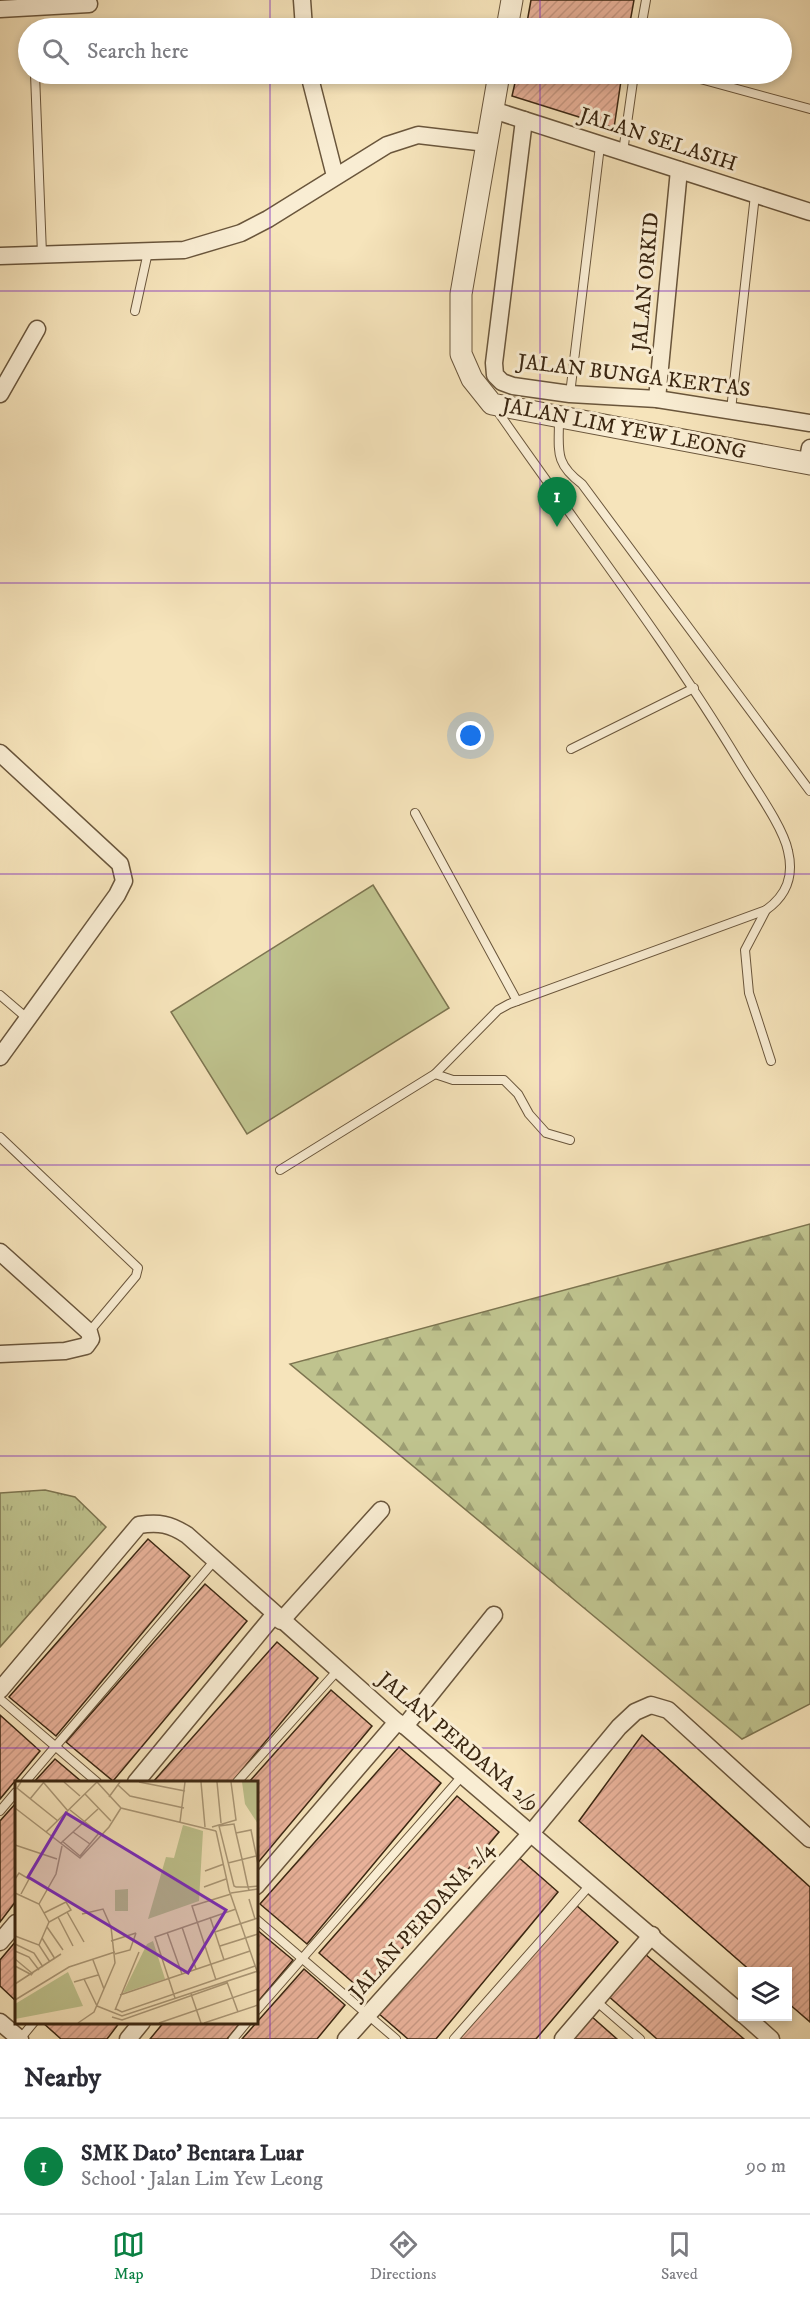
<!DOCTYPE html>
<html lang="en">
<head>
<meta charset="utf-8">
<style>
  :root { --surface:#fff; --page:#f2f2f3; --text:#2b2b33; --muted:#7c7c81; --line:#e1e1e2; --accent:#0b8043 }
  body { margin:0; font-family:"IM FELL DW Pica",serif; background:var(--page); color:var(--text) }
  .controls { position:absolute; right:18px; bottom:18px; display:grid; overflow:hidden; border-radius:0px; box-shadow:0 3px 9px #0003 }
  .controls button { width:54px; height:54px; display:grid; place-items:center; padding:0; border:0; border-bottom:2px solid var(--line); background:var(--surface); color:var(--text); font:30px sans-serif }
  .you { position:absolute; left:471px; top:736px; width:21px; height:21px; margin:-15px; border:4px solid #fff; border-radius:50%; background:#1a73e8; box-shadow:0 0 0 9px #1a73e833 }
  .badge { display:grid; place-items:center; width:39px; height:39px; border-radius:50%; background:var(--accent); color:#fff; font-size:20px; font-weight:700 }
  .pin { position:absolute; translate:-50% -50px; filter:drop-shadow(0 2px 3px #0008) }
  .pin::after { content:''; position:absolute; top:32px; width:21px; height:18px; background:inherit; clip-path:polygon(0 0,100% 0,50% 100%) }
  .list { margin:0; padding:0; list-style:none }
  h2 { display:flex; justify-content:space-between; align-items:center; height:78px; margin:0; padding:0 24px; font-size:26px }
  h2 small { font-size:20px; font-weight:400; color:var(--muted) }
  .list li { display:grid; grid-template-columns:39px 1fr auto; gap:18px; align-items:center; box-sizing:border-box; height:96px; padding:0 24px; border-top:2px solid var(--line) }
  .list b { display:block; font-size:22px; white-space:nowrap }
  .list p { margin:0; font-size:20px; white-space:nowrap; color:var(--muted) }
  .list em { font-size:20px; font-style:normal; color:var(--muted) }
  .icon { flex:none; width:33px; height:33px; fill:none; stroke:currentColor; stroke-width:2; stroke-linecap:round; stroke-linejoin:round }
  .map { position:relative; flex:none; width:810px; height:2039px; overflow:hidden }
  .search { position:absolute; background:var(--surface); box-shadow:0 3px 9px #0003; left:18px; right:18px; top:18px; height:66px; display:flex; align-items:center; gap:15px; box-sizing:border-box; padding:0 21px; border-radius:33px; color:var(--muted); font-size:22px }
  .sheet { height:174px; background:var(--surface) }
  nav { display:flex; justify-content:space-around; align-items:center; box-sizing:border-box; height:84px; border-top:2px solid var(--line); background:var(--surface); font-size:16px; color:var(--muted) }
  nav a { display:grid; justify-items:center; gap:3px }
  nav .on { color:var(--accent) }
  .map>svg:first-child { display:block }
  .grass { fill:#bfc38e; stroke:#7d7550; stroke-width:1.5 }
  .forest { fill:url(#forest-firs); stroke:#7d7550; stroke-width:1.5 }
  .park { fill:url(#park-tufts); stroke:#7d7550; stroke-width:1.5 }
  .building { fill:url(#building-hatch); stroke:#3b2712; stroke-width:1.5 }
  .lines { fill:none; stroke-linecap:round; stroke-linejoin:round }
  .service-casing { stroke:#6a563c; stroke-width:10 }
  .minor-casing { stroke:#6a563c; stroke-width:19 }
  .tertiary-casing { stroke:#6a563c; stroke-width:23 }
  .service { stroke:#f9edd3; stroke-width:8 }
  .minor { stroke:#f9edd3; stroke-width:16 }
  .tertiary { stroke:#f9edd3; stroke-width:21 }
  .grid { fill:none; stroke:#7b2cbf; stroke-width:1.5; stroke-opacity:0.55 }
  .labels { text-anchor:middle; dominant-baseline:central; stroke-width:6; stroke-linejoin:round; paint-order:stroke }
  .street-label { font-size:21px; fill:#3b2712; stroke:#f9edd3 }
  .inset-road { fill:none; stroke:#ab9877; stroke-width:1.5 }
  .view { fill:#7b2cbf; fill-opacity:0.15; stroke:#7b2cbf; stroke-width:3 }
  .inset-edge { fill:none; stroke:#3b2712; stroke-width:3 }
</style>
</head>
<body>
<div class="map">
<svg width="810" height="2039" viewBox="0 0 810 2039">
  <defs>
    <pattern id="forest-firs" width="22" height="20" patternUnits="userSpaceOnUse" patternTransform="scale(1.5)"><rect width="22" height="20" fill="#bfc38e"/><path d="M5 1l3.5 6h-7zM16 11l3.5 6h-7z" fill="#9c9e73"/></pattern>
    <pattern id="park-tufts" width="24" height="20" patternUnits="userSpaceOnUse" patternTransform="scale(1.5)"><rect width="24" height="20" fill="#bfc38e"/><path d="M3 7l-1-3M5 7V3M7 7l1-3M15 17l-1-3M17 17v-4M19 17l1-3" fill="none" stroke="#9c9e73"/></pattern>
    <pattern id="building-hatch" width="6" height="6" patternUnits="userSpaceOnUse" patternTransform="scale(1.5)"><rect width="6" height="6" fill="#e8b199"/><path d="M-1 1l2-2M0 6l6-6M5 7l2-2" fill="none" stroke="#c89883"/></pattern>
  </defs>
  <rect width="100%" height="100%" fill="#f6e4bb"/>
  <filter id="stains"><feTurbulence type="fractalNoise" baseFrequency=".00333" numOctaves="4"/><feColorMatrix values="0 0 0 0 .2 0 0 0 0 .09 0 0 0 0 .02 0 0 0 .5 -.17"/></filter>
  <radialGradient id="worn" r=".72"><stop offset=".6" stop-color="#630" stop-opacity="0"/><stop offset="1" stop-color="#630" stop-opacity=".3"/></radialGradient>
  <polygon class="grass" points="373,885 449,1008 247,1134 171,1012"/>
  <polygon class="forest" points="810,1224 810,1704 742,1739 290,1364"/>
  <polygon class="park" points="45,1490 75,1497 106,1527 0,1647 0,1493"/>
  <g class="building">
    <polygon points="531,0 634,0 629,28 526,28"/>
    <polygon points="517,74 622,74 614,128 512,96"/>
    <polygon points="148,1539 190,1576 56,1736 9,1697"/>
    <polygon points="205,1584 247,1621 113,1781 66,1742"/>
    <polygon points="277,1642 318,1678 232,1782 153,1782"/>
    <polygon points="331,1690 372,1726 256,1865 256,1782 249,1782"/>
    <polygon points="0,1715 40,1751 0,1799"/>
    <polygon points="642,1735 810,1887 810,2022 788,2003 788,1972 752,1972 579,1821"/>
    <polygon points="399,1747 441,1783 307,1944 260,1904"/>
    <polygon points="55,1759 82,1782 34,1782"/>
    <polygon points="457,1796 499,1832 365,1993 319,1953"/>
    <polygon points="16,1803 16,1901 0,1922 0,1821"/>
    <polygon points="517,1856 558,1892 436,2039 408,2039 378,2013"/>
    <polygon points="576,1905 618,1942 536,2039 458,2039"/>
    <polygon points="256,1929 293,1960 256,2004"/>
    <polygon points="16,1941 16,2001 0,1986 0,1960"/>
    <polygon points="645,1954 744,2039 657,2039 606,1994"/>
    <polygon points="304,1969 345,2005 317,2039 242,2039"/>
    <polygon points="591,2016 617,2039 569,2039"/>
    <polygon points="42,2022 120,2022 107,2039 61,2039"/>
    <polygon points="164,2022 241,2022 227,2039 150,2039"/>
  </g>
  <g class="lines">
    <defs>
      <g id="service">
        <polyline points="641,28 646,0"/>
        <polyline points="35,74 42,254"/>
        <polyline points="682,74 810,109"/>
        <polyline points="623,152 634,74"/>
        <polyline points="135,311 148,252"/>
        <polyline points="570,394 600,146"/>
        <polyline points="731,410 755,195"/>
        <path d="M559 419C559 451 554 463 582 484L810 791"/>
        <polyline points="571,749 694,688"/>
        <polyline points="415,813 517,1001"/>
        <polyline points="766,910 745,950 749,993 771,1061"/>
        <polyline points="0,995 28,1019"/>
        <polyline points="435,1074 453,1080 504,1080 518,1094 529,1114 546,1133 570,1140"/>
        <polyline points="0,1137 138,1268 136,1276 89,1332"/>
        <path d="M280 1170 435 1074 498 1010 509 1004 766 910C787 895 794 876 788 851 783 826 752 784 738 760 665 639 577 526 496 409"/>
        <polyline points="0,1699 97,1782"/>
        <polyline points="25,1782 215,1560"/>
        <polyline points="237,1782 338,1670"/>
        <polyline points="0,1811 16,1792"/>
        <polyline points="256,1919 396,2039"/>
        <polyline points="596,2001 640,2039"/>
        <polyline points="256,2011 463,1775"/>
        <polyline points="20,2039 34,2022"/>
        <polyline points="233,2039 247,2022"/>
        <polyline points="454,2039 591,1884"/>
      </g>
      <g id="minor">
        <polyline points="302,0 304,28"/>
        <polyline points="0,9 89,4"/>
        <polyline points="309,74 335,176"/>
        <polyline points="493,110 810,212"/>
        <polyline points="524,120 494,363 495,375 502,382 513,386 570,394 657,399 810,423"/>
        <polyline points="0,256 184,250 241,233 268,219 387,145 418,135 486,143"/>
        <polyline points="0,394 37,329"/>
        <polyline points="657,399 679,170"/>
        <polyline points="807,464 810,448"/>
        <polyline points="0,753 120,864 124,881 117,895 0,1057"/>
        <polyline points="0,1252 89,1332 91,1339 86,1346 65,1351 0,1354"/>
        <polyline points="281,1621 381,1510"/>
        <path d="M0 1690 139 1525C159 1522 170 1524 187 1535L397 1722 405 1726 742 2014"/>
        <polyline points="405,1726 494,1615"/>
        <polyline points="136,1782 274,1615"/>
        <polyline points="256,1886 397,1722"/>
        <polyline points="0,1942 16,1923"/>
        <polyline points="745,2016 771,2039"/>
        <polyline points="0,2022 20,2039"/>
        <polyline points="128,2039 142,2022"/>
        <polyline points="346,2039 532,1832 619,1727 635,1712 651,1705 668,1710 810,1839"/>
        <polyline points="563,2039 652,1935"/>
      </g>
      <g id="tertiary">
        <polyline points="507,28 512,0"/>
        <polyline points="499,74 461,294 461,354 472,379 492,404 810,464"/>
      </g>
    </defs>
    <use href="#service" class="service-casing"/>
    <use href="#minor" class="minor-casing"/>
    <use href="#tertiary" class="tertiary-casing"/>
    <use href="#service" class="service"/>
    <use href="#minor" class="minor"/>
    <use href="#tertiary" class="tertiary"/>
  </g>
  <path class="grid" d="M270 0V28M540 0V28M270 74V2039M540 74V2039M0 291H810M0 583H810M0 874H810M0 1165H810M0 1456H810M0 1748H810"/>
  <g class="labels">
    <g class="street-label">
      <text transform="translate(658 140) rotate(18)">JALAN SELASIH</text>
      <text transform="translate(646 282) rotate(-85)">JALAN ORKID</text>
      <text transform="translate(634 376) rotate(7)">JALAN BUNGA KERTAS</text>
      <text transform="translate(624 429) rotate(11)">JALAN LIM YEW LEONG</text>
      <text transform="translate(458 1742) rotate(40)">JALAN PERDANA 2/9</text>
      <text transform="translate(422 1921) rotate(-48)">JALAN PERDANA 2/4</text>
    </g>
  </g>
  <g transform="translate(15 1781)">
    <rect width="243" height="243" fill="#f6e4bb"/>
    <path d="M113 108V130H100V109Z" fill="#bfc38e"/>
    <path d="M227 1H243V43L230 23ZM168 44 188 50 184 120 133 138 151 76 159 77Z" fill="#bfc38e"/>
    <path d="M53 191 68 225 0 238V223Z" fill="#bfc38e"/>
    <path d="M138 160 150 198 108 212 132 163Z" fill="#bfc38e"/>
    <path class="inset-road" d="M6 1 2 7 43 40M49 1 65 15M82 1 106 27 201 50M124 1 170 10M186 1 190 46M202 1 206 42M29 2 53 30M103 4 115 15 169 27M70 13 96 40M94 16 105 1M15 18 29 1M0 27 65 77 94 46 106 27M55 29 84 52M165 41 170 1M197 46 221 39 216 1M201 50 214 109 243 193M31 51 82 1M58 51 75 63M221 52 236 49 243 83M47 60 65 75 84 52M46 62 83 28M0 64 42 78M213 82 241 75M190 90 209 83M0 98 4 92 14 98 6 113M189 106 211 98M234 109 233 106 227 78 221 52 219 43 204 45 219 105 221 106H233L243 105M0 112 24 123 34 141M216 112 243 108M234 118 240 138M24 123 41 93 47 65M52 131 69 161M43 136 58 165M195 136 209 179M32 146 48 169M167 146 181 188M152 151 167 193M200 151 243 137M0 155 24 164 35 181M27 157 40 178M96 160 121 152M0 163 19 172 28 186M24 164 34 141 56 129 51 121 29 132M205 165 243 153M0 170 14 176 24 189M100 173 115 169 121 152M0 178 18 193M78 179 89 208M0 185 17 194M69 198 82 225M201 199 177 125 216 113M59 201 83 194M212 201 223 231M0 203 46 173M176 213 186 242M105 214 235 170M160 217 140 156 221 128M0 219 54 186 100 171M82 225 107 235 243 190M101 228 107 231 240 185M100 229 124 171M97 236 107 239 212 202M63 242 79 231 100 182 96 146 88 128 67 133M144 242 243 208M189 242 243 224"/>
    <path class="view" d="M51 32 211 129 173 192 13 96Z"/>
    <rect width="243" height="243" class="inset-edge"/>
  </g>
  <rect width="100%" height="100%" filter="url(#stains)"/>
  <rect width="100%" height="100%" fill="url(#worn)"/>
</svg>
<div class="controls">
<button><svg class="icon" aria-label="layers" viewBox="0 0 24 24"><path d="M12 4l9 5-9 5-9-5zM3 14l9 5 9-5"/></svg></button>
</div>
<div class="you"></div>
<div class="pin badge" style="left:557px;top:527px">1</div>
<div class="search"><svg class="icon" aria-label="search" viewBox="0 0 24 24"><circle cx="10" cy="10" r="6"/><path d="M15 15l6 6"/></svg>Search here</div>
</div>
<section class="sheet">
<h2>Nearby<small></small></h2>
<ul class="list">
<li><span class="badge">1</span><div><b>SMK Dato' Bentara Luar</b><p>School · Jalan Lim Yew Leong</p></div><em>90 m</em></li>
</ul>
</section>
<nav>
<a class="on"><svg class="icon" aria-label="map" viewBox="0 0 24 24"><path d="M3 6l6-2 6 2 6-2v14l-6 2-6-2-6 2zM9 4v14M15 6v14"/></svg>Map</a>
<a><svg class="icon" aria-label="directions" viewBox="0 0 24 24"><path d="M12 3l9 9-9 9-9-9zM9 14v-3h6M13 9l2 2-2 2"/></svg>Directions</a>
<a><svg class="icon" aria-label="saved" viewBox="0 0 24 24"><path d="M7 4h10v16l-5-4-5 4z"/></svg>Saved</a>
</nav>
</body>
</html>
